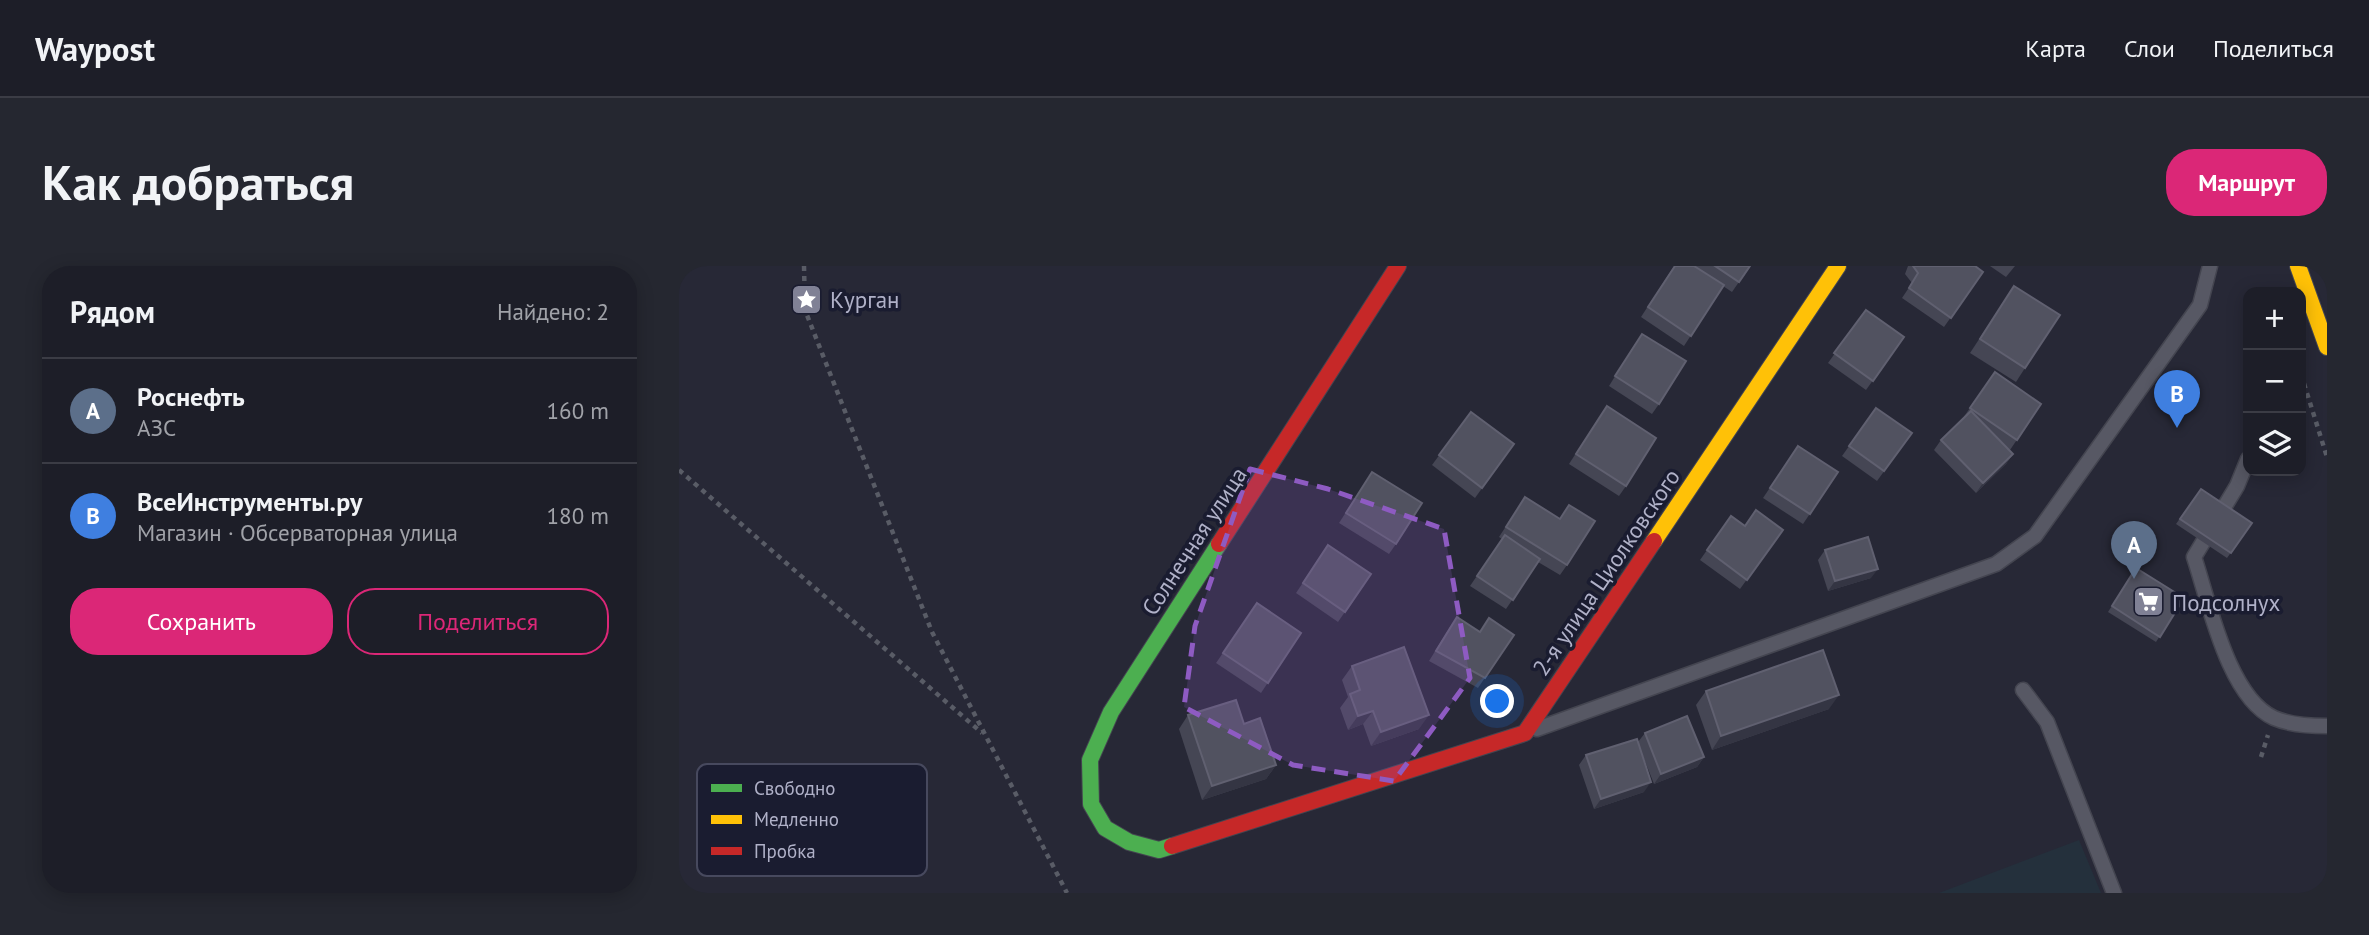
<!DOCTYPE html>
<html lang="ru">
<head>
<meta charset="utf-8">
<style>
  :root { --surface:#1d1e28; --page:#252730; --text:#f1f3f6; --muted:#a0a2a8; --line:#3b3c45; --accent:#db2777 }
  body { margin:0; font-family:"PT Sans",sans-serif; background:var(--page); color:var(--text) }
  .controls { position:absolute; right:21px; top:21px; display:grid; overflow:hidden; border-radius:14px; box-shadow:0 4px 18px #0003 }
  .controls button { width:63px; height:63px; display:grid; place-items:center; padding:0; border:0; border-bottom:2px solid var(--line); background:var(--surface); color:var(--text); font:35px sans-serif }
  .you { position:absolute; left:819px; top:436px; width:24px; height:24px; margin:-18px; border:5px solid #fff; border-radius:50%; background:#1a73e8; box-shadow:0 0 0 10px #1a73e833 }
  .badge { display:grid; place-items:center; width:46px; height:46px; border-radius:50%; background:var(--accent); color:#fff; font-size:23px; font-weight:700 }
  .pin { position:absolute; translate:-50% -58px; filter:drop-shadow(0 2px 4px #0008) }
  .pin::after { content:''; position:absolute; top:37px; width:24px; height:21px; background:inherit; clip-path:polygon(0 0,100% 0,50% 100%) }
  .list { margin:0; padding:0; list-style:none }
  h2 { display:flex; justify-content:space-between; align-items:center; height:91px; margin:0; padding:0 28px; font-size:30px }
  h2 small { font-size:23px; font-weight:400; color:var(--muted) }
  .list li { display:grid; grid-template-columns:46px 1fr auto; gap:21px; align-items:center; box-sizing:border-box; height:105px; padding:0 28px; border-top:2px solid var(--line) }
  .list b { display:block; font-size:26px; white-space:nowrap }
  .list p { margin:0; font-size:23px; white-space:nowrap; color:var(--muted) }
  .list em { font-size:23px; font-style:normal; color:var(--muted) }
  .actions { display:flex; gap:14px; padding:21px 28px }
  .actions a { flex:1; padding:16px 0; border:2px solid var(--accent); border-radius:28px; text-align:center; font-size:24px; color:var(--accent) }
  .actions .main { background:var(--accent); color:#fff }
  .icon { flex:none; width:38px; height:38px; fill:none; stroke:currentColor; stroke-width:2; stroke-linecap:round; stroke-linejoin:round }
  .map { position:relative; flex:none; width:1648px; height:627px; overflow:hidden; border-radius:28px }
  header { display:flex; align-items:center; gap:42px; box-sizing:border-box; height:98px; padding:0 35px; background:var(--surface); border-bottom:2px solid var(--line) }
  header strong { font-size:33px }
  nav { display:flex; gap:38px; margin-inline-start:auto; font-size:24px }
  .intro { display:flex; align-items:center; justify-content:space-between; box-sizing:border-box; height:168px; padding:0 42px }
  h1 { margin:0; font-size:49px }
  .button { padding:18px 32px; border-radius:28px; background:var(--accent); color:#fff; font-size:24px; font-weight:700 }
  main { display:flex; gap:42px; padding:0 42px }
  aside { flex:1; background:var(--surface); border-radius:28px; box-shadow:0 4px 18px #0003 }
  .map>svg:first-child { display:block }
  .green { fill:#24303c }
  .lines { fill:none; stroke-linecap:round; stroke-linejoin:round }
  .lane-casing { stroke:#444550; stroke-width:17 }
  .fast-casing { stroke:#444550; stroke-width:18 }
  .slow-casing { stroke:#444550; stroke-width:18 }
  .jam-casing { stroke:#444550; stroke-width:18 }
  .path { stroke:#595c66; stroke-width:4.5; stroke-dasharray:5 5; stroke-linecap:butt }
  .lane { stroke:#575864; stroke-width:14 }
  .fast { stroke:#4caf50; stroke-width:16 }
  .slow { stroke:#ffc107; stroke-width:16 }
  .jam { stroke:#c62828; stroke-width:16 }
  .wall { fill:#454654 }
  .shaded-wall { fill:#343543 }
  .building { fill:#515260; stroke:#606070; stroke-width:2 }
  .marked { fill:#8e5bc2; fill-opacity:0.2; stroke:#8e5bc2; stroke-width:5; stroke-dasharray:14 9; stroke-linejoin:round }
  .labels { text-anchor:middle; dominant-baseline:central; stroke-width:7; stroke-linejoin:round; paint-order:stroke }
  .poi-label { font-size:23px; fill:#b0b1c8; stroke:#1a1c30; text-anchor:start }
  .street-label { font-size:23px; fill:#b0b1c8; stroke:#1a1c30 }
  .key { fill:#1a1c30; stroke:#47495e; stroke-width:2 }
  .key-label { font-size:19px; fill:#b0b1c8 }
</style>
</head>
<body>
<header>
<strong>Waypost</strong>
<nav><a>Карта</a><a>Слои</a><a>Поделиться</a></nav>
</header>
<div class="intro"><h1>Как добраться</h1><a class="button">Маршрут</a></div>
<main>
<aside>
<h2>Рядом<small>Найдено: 2</small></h2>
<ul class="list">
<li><span class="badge" style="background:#5c6f8a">A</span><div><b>Роснефть</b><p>АЗС</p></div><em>160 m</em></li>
<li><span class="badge" style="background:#3f7fe0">B</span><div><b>ВсеИнструменты.ру</b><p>Магазин · Обсерваторная улица</p></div><em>180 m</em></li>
</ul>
<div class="actions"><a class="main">Сохранить</a><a>Поделиться</a></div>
</aside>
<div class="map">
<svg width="1648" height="627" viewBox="0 0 1648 627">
  <rect width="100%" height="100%" fill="#272836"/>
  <polygon class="green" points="1400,574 1422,627 1260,627"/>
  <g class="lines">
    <defs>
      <g id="lane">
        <path d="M1569 193 1558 220 1515 291C1530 336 1549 431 1595 452 1611 459 1631 460 1648 460"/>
        <polyline points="1344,424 1368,456 1435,627"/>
        <polyline points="858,463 1317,298 1356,270 1521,39 1531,0"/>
      </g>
      <polyline id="fast" points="493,580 480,584 450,576 426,562 412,538 411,494 432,446 540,278"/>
      <g id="slow">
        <polyline points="1619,0 1648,81"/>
        <polyline points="975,275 1159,0"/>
      </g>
      <g id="jam">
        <polyline points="540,278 719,0"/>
        <polyline points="493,580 846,467 975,275"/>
      </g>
    </defs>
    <use href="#lane" class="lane-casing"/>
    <use href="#fast" class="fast-casing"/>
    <use href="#slow" class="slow-casing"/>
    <use href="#jam" class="jam-casing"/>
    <g class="path">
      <polyline points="125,0 126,44 253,366 388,627"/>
      <polyline points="1622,108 1648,191"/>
      <polyline points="0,204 303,467"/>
      <polyline points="1582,491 1589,469"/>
    </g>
    <use href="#lane" class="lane"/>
    <use href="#fast" class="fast"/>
    <use href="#slow" class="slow"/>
    <use href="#jam" class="jam"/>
  </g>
  <g class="wall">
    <polygon points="995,0 1071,0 1053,26 1044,20 1005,80 962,51"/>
    <polygon points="1229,0 1296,0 1304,6 1265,61 1223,32 1233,17 1226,8"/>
    <polygon points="1311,0 1336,0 1327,11"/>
    <polygon points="1335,20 1346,102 1337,116 1291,87"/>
    <polygon points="1187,44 1225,71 1187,124 1149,97"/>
    <polygon points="956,78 980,138 973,148 930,120"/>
    <polygon points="1316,106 1362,138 1331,184 1327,181 1334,188 1327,198 1297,227 1255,184 1262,174 1285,152 1284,152"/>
    <polygon points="1197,142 1233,167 1198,215 1163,190"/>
    <polygon points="792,146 835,178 796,232 753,199"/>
    <polygon points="921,150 947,220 940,230 890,198"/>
    <polygon points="1119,180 1159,206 1124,258 1084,232"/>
    <polygon points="693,206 717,278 710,288 660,257"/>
    <polygon points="1522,223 1573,257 1548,292 1497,258"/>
    <polygon points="846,231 888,299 881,309 859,296 827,343 791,320 823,273 820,271"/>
    <polygon points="1052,250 1066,260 1104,264 1061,323 1021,294"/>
    <polygon points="649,279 692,308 659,356 617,327"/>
    <polygon points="1146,284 1192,312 1149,325 1139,294"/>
    <polygon points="1457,302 1505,332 1477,376 1429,346"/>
    <polygon points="578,337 622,367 582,427 537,397"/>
    <polygon points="771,361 800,366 835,369 799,422 750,395"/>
    <polygon points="673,400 740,463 692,480 684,458 669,464 661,442 669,431 663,414"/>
    <polygon points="1027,425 1150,443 1033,484 1017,439"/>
    <polygon points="509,449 565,458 597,499 587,513 523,534 500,463"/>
    <polygon points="966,467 1025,491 1018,501 975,518 960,480 965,526 915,543 900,499 907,489 959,476"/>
  </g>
  <g class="shaded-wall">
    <polygon points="1334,188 1327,198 1297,227 1304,217"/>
    <polygon points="1199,303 1192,312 1149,325 1156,315"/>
    <polygon points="1160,429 1150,443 1033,484 1042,470"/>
    <polygon points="694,445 684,458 669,464 679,450"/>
    <polygon points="750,449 740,463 692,480 702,466"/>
    <polygon points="1025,491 1018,501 975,518 982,508"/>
    <polygon points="597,499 587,513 523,534 533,520"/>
    <polygon points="972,516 965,526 915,543 922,533"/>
  </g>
  <g class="building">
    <polygon points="996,0 1015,0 1045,19 1012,70 969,41"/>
    <polygon points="1036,0 1071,0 1060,16"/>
    <polygon points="1234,0 1296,0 1304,6 1272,52 1230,22 1239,7"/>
    <polygon points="1335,20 1381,49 1346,102 1301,73"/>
    <polygon points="1187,44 1225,71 1194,115 1155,87"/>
    <polygon points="963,68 1007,95 980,138 936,110"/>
    <polygon points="1316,106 1362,138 1338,174 1291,142"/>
    <polygon points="928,140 977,172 947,220 897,188"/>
    <polygon points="1197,142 1233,167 1205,205 1170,180"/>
    <polygon points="1292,145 1334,188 1304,217 1262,174"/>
    <polygon points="792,146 835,178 803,222 760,189"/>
    <polygon points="1119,180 1159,206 1131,248 1091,222"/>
    <polygon points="693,206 743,237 717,278 667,247"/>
    <polygon points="1522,223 1573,257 1552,287 1501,253"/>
    <polygon points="846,231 881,253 890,239 916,255 888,299 827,261"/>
    <polygon points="1077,244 1104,264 1068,314 1028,284 1052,250 1066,260"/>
    <polygon points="826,269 861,293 834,334 798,310"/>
    <polygon points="1189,271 1199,303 1156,315 1146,284"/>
    <polygon points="649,279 692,308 666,346 624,317"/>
    <polygon points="1457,302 1505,332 1481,371 1433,340"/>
    <polygon points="578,337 622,367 589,417 544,387"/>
    <polygon points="778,351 801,366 810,352 835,369 806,412 757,385"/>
    <polygon points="725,381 750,449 702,466 694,445 679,450 671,428 681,424 673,400"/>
    <polygon points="1144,384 1160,429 1042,470 1027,425"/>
    <polygon points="557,434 565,458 581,452 597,499 533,520 509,449"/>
    <polygon points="1008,450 1025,491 982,508 966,467"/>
    <polygon points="958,473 972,516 922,533 907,489"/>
  </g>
  <path class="marked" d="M571 203 649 223 765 263 791 412 715 515 614 499 505 441 516 360Z"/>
  <defs>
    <symbol id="sight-square" viewBox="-11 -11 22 22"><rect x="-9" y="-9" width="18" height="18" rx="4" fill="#808195" stroke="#1a1c30"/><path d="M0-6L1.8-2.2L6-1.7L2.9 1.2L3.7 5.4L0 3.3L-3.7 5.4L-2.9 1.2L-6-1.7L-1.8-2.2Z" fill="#fff"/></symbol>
    <symbol id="supermarket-square" viewBox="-11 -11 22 22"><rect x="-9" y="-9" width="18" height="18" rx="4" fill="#808195" stroke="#1a1c30"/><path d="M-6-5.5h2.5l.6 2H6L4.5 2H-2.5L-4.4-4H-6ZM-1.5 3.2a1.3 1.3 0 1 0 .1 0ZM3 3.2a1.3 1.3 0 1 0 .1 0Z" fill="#fff"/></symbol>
  </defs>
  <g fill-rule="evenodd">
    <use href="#sight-square" x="110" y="16" width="35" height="35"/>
    <use href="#supermarket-square" x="1452" y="318" width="35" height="35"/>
  </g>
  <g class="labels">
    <g class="poi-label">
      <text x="151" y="33">Курган</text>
      <text x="1493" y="336">Подсолнух</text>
    </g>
    <g class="street-label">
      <text transform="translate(515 275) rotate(-57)">Солнечная улица</text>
      <text transform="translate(927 306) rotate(-56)">2-я улица Циолковского</text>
    </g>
  </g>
  <rect x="18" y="498" width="230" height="112" rx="10" class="key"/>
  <rect x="32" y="518" width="31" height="8" fill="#4caf50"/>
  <rect x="32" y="549" width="31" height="9" fill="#ffc107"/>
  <rect x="32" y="581" width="31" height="8" fill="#c62828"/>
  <g class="key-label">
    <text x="75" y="529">Свободно</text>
    <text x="75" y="560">Медленно</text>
    <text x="75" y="592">Пробка</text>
  </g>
</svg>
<div class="controls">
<button>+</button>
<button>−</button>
<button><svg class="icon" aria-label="layers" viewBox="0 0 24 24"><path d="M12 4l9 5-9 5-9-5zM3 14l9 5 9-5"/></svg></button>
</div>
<div class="you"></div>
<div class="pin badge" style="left:1455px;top:313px;background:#5c6f8a">A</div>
<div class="pin badge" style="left:1498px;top:162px;background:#3f7fe0">B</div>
</div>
</main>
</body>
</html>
